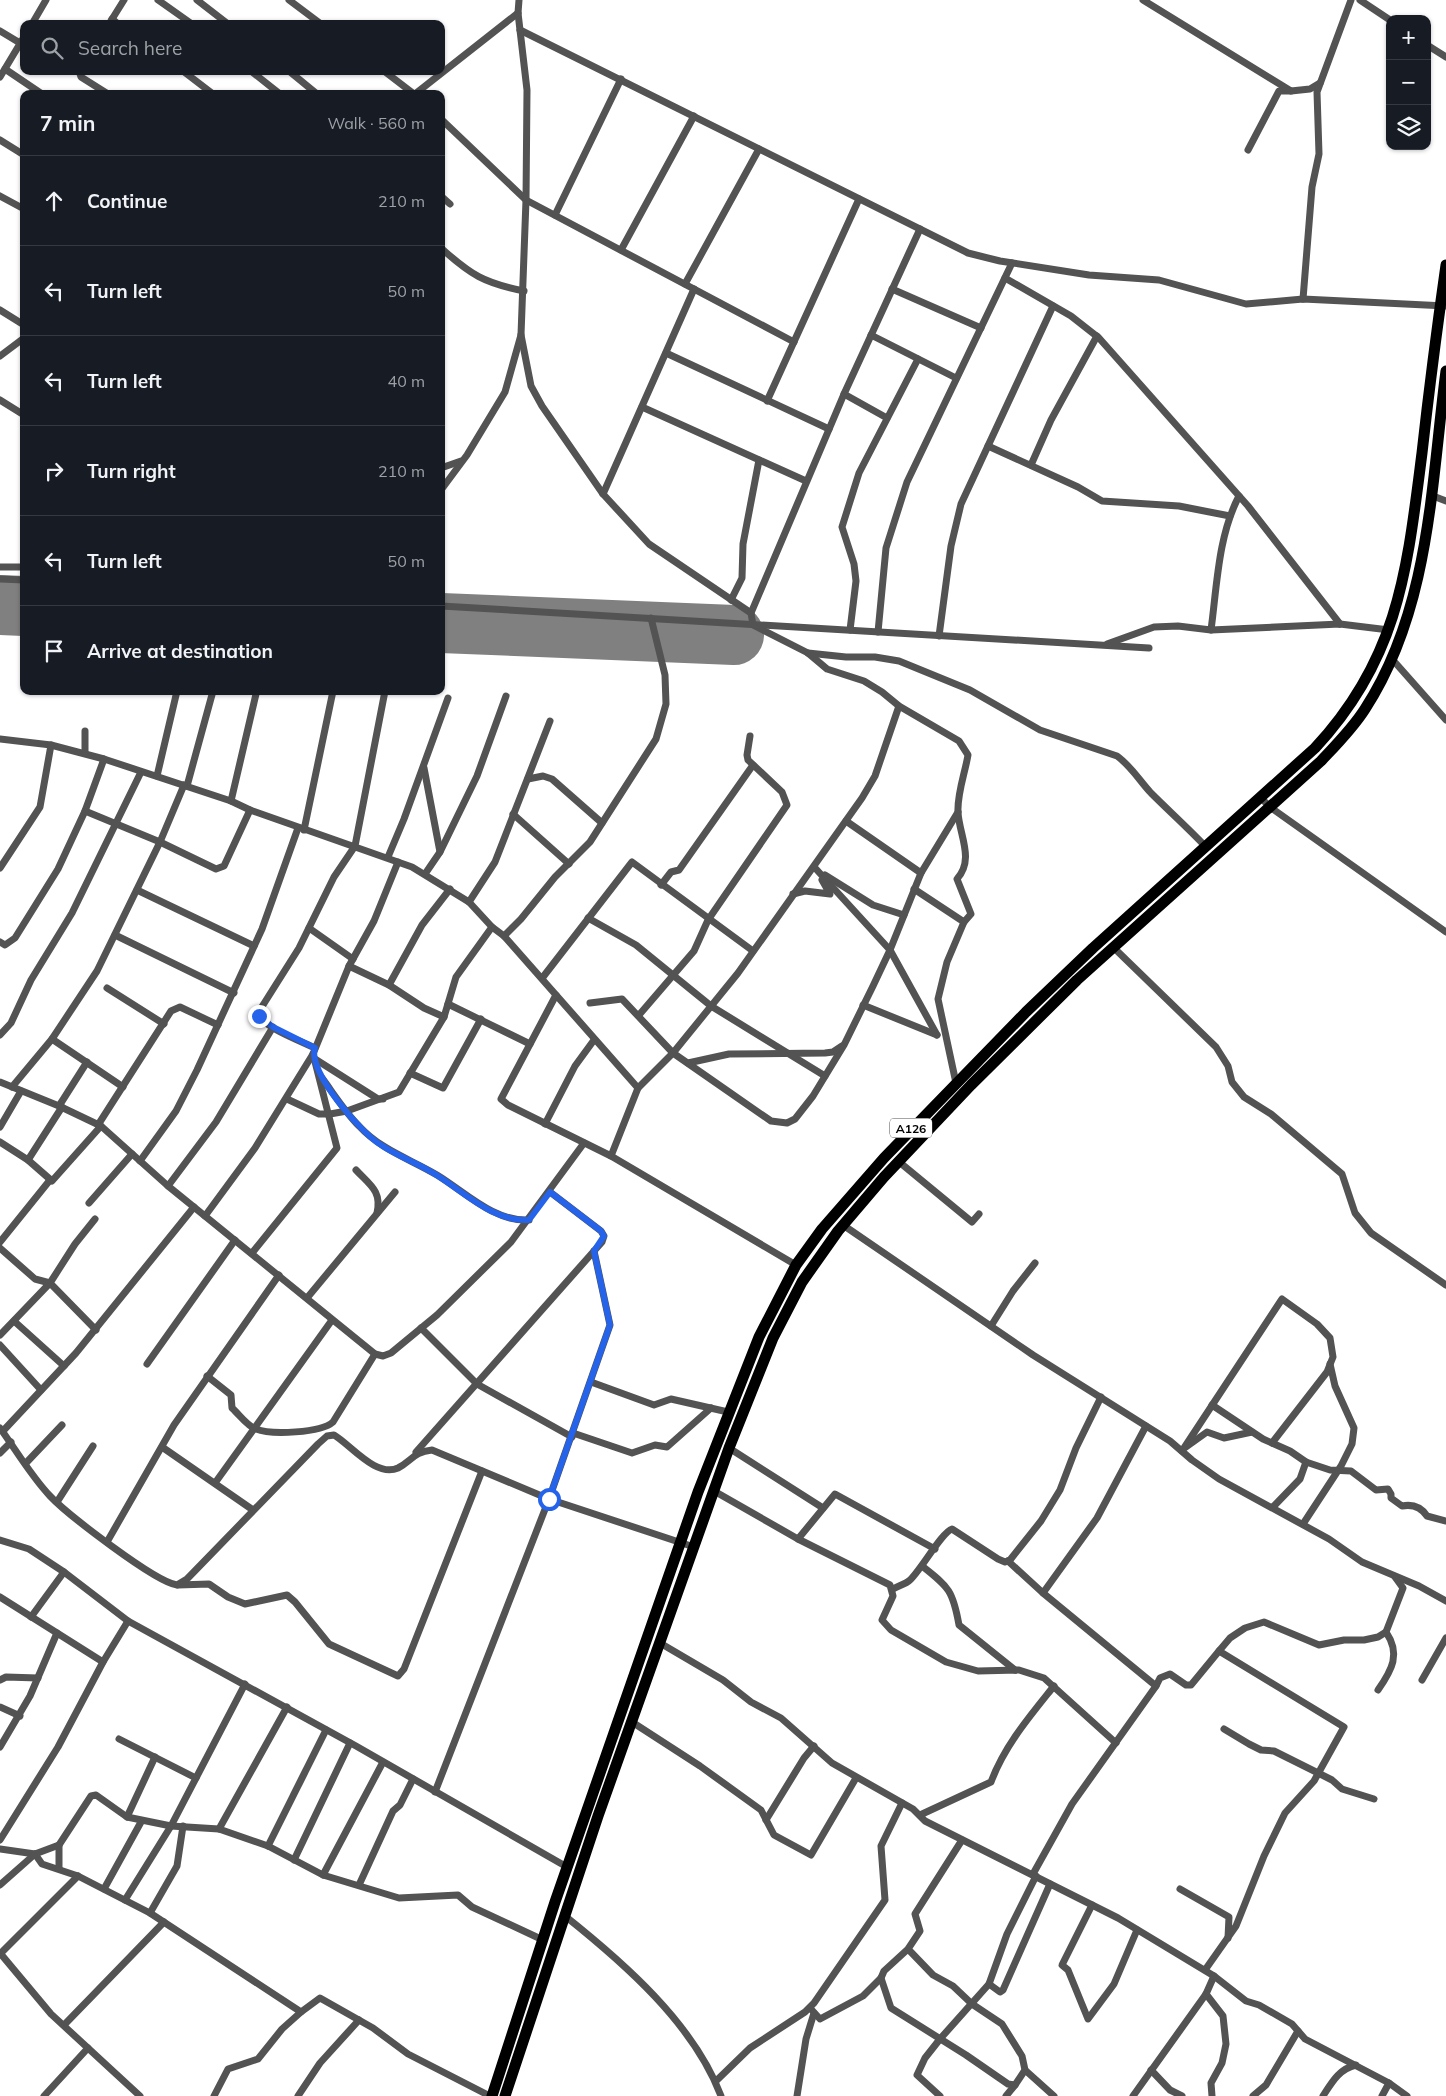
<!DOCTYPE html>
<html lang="en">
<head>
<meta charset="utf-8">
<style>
  :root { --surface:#171b24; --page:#242831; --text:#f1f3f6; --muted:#9ea1a6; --line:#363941 }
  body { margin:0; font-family:Mulish,sans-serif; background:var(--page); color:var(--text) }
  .controls { position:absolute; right:15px; top:15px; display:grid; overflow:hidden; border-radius:10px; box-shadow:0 1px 4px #0004 }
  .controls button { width:45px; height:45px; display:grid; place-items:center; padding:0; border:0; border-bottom:1px solid var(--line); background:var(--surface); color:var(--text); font:25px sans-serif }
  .stop { position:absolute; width:15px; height:15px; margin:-11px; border:4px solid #2563eb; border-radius:50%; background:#fff }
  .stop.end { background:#2563eb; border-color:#fff; box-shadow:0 1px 5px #0008 }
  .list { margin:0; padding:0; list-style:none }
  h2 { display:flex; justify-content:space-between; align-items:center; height:65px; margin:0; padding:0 20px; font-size:21px }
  h2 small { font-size:16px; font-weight:400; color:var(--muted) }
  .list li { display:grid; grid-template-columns:32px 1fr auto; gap:15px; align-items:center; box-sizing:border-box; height:90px; padding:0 20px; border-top:1px solid var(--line) }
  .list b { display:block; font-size:19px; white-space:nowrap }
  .list em { font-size:16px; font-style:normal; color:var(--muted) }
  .icon { flex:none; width:28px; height:28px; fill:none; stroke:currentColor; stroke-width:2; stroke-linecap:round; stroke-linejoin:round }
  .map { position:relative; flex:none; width:1446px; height:2096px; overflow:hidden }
  .search { position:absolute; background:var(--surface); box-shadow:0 1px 4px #0004; left:20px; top:20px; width:425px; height:55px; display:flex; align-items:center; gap:12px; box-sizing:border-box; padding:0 18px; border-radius:10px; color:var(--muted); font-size:19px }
  .panel { position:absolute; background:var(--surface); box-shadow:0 1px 4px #0004; left:20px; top:90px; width:425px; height:605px; border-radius:10px }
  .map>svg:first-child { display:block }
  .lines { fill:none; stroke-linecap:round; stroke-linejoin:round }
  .runway { stroke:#808080; stroke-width:60 }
  .minor { stroke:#535353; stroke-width:7 }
  .trunk { stroke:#000; stroke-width:11 }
  .route { stroke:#2563eb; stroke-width:6 }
  .labels { text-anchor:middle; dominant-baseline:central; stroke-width:4; stroke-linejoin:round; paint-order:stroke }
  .shield { fill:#fff; stroke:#4c4c4c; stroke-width:1 }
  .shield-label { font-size:12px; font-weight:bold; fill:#000 }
</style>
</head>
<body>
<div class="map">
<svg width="1446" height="2096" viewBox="0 0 1446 2096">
  <rect width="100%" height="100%" fill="#fff"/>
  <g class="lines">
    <g class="runway">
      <polyline points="0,605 24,606"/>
      <polyline points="441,623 734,635"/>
    </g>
    <g class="minor">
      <polyline points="158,0 192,24"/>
      <polyline points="197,0 228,24"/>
      <polyline points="289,0 321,24"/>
      <polyline points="1143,0 1291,91 1310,89 1320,83"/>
      <polyline points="1360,0 1390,20"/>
      <polyline points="112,19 118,24"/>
      <polyline points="32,24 46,0"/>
      <polyline points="109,24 124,0"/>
      <polyline points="520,30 968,253 1000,261 1089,275 1159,280 1246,304 1303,299 1446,306"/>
      <polyline points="0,31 20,43"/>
      <polyline points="1427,45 1446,57"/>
      <polyline points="5,69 42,94"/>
      <polyline points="79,71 81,77 108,94"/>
      <polyline points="183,71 213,94"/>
      <polyline points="251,71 280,94"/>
      <polyline points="289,71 317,94"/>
      <polyline points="384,71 414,94"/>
      <polyline points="0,77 24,37"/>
      <polyline points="415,94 518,13"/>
      <polyline points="441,119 526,200 794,342"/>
      <polyline points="0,140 24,155"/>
      <polyline points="1248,150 1279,91 1291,91"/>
      <polyline points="0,196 24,209"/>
      <polyline points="441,196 450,204"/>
      <polyline points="555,215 621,79"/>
      <path d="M441 248C471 275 484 283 524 291"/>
      <polyline points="621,250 694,116"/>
      <polyline points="1005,278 1071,316 1099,338 1248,506 1340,624"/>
      <polyline points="685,284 759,149"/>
      <polyline points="892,289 981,328"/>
      <polyline points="1303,299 1312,187 1319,154 1317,92 1351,0"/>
      <polyline points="0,310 24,325"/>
      <path d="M521 335 531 386 542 406 603 494 649 544 751 613 753 625 808 653 827 669 864 681 882 692 899 706 959 741 968 755C965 773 957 794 958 812 959 835 975 859 957 879L971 914 964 922 947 962 938 999 956 1083"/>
      <polyline points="871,335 956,378"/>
      <polyline points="666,353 829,429"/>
      <polyline points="0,356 24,338"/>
      <polyline points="844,394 887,418"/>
      <polyline points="0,400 24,415"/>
      <polyline points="767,401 859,199"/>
      <polyline points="642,407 806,481"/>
      <polyline points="988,446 1078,487 1102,501 1179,506 1230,516"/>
      <polyline points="1031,465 1051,420 1097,336"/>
      <polyline points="441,468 461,461"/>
      <polyline points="441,490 467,455 505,392 521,335 526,200 527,90 518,13 519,0"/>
      <polyline points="603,494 694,289"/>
      <polyline points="1433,496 1446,501"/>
      <polyline points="0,567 24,567"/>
      <polyline points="0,579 24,580"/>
      <polyline points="731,600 742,578 743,544 759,460"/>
      <polyline points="441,606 1149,648"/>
      <polyline points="751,613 844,394 920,229"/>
      <polyline points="850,630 856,581 854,564 842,527 859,473 918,359"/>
      <path d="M1211 630C1217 586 1218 536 1239 496"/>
      <polyline points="878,632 886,548 907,482 1012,263"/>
      <polyline points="939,636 951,546 961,504 1053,306"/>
      <polyline points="1107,644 1154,627 1178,626 1211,630 1340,624 1389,630"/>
      <path d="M808 653 846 657H875L899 661 970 690 1040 730 1117 756C1131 766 1139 780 1151 793 1169 811 1188 828 1206 847"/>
      <polyline points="1392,659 1446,720"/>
      <polyline points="0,739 51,745 104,759 231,801 250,810 412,867 469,902 492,927 504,936 638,1088"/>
      <polyline points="85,753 85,731"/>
      <polyline points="424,768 440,852 425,874"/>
      <polyline points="157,776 177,691"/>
      <polyline points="528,779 543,776 552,779 602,823"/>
      <polyline points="187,786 213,691"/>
      <polyline points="1261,798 1270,807 1446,932"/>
      <polyline points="231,801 256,694"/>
      <polyline points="85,811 160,842 216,869 224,866 250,810"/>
      <polyline points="513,814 569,864"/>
      <polyline points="846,821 921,873"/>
      <polyline points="304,830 333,691"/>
      <polyline points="440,852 477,776 506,696"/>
      <polyline points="388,857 404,819 448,698"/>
      <polyline points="0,868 40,807 51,745"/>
      <polyline points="816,869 890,950 937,1035"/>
      <polyline points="825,875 873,905 904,915"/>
      <polyline points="661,885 671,872 679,870 753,765"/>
      <polyline points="914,889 964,922"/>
      <polyline points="137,890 254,946"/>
      <polyline points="793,894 805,891 830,894 822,880"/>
      <polyline points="469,902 495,862 550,721"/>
      <polyline points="588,918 636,945 711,1006 825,1076"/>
      <polyline points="309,928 353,959"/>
      <polyline points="115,935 234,993"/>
      <polyline points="504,936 521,919 555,877 590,842 656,739 666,704 665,675 651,618"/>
      <polyline points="0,942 5,945 15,938 58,869 85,811 104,759"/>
      <polyline points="1113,947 1216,1047 1228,1066 1232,1082 1244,1097 1271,1114 1342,1174 1355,1213 1371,1233 1446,1285"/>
      <polyline points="349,966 389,985 424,1008 444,1017"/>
      <polyline points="543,977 632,862 753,951"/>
      <polyline points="389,985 422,925 450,889"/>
      <polyline points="107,988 164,1024"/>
      <polyline points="556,995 501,1099 508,1105 611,1156 796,1265"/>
      <polyline points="590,1003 622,999 673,1053 771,1121 787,1123 795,1119 813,1096 844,1045 873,986 890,950 921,873 958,812"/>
      <polyline points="448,1004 530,1044"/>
      <polyline points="863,1005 937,1035"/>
      <polyline points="639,1015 694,951 708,920 787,805 782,792 748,760 747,755 750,736"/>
      <polyline points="0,1035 11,1023 31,980 72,913 141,772"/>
      <polyline points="52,1039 123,1087"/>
      <path d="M315 1048C301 1041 263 1028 258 1013L299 948 334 877 355 846 385 691"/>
      <polyline points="315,1059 378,1099 383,1099"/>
      <polyline points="688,1063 729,1054 825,1053 833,1052 842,1046"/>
      <polyline points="410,1073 443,1088 481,1019"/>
      <path d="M319 1074C332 1091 344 1111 359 1126 381 1150 410 1159 437 1175 465 1192 494 1222 529 1220"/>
      <polyline points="0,1082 59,1106 101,1126 168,1186 375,1354 383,1356 391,1353 437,1315 511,1242 584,1143"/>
      <polyline points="12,1087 52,1039 97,971 160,842 184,785"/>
      <polyline points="287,1099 319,1114 330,1114 347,1111 399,1092 444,1017 456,977 492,927"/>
      <polyline points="59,1106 87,1062"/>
      <polyline points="545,1124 575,1066 594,1040"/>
      <polyline points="98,1125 171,1011 180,1007 218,1025"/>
      <polyline points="0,1127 21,1091"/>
      <polyline points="0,1142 28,1160 52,1181 101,1126"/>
      <polyline points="611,1156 638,1088 673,1053 738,973 862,798 875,776 899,706"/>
      <polyline points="28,1160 62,1107"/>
      <polyline points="140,1161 176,1111 197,1070 262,929 298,828"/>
      <polyline points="898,1161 972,1222 979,1214"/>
      <path d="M356 1170C370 1185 382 1191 377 1213"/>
      <polyline points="168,1186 216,1122 273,1027"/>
      <polyline points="89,1203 132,1154"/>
      <polyline points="205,1216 255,1148 313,1054 349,966 374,921 398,862"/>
      <polyline points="95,1219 75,1244 50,1283 96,1330"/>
      <polyline points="843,1225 1033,1355 1170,1441 1192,1460 1219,1479 1329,1539 1362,1562 1419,1586 1446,1601"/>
      <polyline points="0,1242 50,1180"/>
      <polyline points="0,1248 35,1279 50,1283 0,1335"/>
      <polyline points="252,1253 337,1148 313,1054"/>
      <polyline points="307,1298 395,1192"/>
      <polyline points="14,1321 64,1366"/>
      <polyline points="991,1326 1013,1291 1035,1263"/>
      <polyline points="421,1328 477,1384 572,1437"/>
      <polyline points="0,1345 41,1390"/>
      <polyline points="147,1364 235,1240"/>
      <path d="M207 1376 231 1395 232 1408C239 1414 247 1426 256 1429 271 1435 321 1433 333 1422L375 1354"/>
      <polyline points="591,1382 654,1405 671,1399 728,1412"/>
      <polyline points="1212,1405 1263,1439 1290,1451 1306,1462 1300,1479 1273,1507"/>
      <path d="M0 1428C16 1450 31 1476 50 1496 67 1514 155 1582 177 1585L187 1579 318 1444 327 1436 334 1435C351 1445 376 1478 398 1468 412 1461 413 1452 432 1450L549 1499 694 1547"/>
      <polyline points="3,1431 76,1353 194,1207"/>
      <polyline points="573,1433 632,1453 655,1445 667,1447 711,1408"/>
      <polyline points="162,1447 253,1510"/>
      <polyline points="1186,1447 1207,1432 1224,1438 1252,1432"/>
      <polyline points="729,1448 823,1508"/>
      <polyline points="1182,1451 1282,1299 1317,1324 1330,1338 1333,1357 1327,1372 1272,1443"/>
      <polyline points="416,1452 602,1242 604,1236 601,1231 550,1192"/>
      <polyline points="0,1453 11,1442"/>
      <path d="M1306 1462 1330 1470 1351 1471 1376 1490 1388 1489 1391 1494V1498L1402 1506C1412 1504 1421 1507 1427 1516L1446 1521"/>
      <polyline points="26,1463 62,1425"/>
      <polyline points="215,1483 332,1320"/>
      <polyline points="714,1491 798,1539 835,1494 935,1549"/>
      <polyline points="57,1502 93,1446"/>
      <polyline points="1303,1524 1341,1466 1352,1444 1354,1428 1335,1386 1330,1364"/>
      <polyline points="798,1539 890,1585 893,1596 882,1620 891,1630 946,1662 978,1671 1019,1670 1044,1678 1116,1743"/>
      <polyline points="0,1540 29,1549 64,1572 128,1621 356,1746 567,1867"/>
      <polyline points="107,1542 174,1425 279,1275"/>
      <polyline points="1008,1561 1043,1593 1097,1518 1146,1426"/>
      <path d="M922 1566C949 1587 953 1591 959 1625L1015 1670"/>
      <polyline points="178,1585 209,1584 228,1597 245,1604 287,1595 295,1602 329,1644 398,1676 404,1669 482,1471"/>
      <path d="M893 1589C898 1586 906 1584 910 1580 921 1570 942 1532 952 1529L998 1559 1005 1562 1010 1560 1041 1521 1060 1490 1076 1448 1101 1397"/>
      <polyline points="0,1597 103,1662"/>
      <polyline points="31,1617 64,1572"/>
      <polyline points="660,1643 723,1680 751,1702 781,1718 832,1763 913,1809 925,1821 1118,1918 1214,1976 1246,2001 1259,2005 1292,2024 1305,2039 1389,2083 1407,2096"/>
      <polyline points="0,1680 6,1677 38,1678"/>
      <polyline points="1422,1680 1446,1638"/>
      <polyline points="1156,1686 1160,1678 1170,1674 1186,1685 1191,1685 1219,1651"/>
      <path d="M1378 1690C1392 1670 1401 1654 1386 1632"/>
      <polyline points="0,1707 20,1716"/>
      <polyline points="632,1722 700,1766 761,1810 774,1835 811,1855 856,1778"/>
      <polyline points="1224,1729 1249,1744 1261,1750 1274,1751 1332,1780 1342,1789 1374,1799"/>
      <polyline points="119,1739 196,1778"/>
      <polyline points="0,1747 30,1696 57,1633"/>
      <polyline points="435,1792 549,1499 610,1325 594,1251"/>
      <path d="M920 1815 991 1782C1005 1745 1030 1716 1054 1686"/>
      <polyline points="127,1817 155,1757"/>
      <polyline points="766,1820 804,1758 814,1746"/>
      <polyline points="219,1829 287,1707"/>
      <polyline points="0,1840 58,1747 103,1662 128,1621"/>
      <polyline points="268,1846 326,1730"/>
      <polyline points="0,1849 35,1854"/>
      <polyline points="35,1854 42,1864 78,1876 150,1913 301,2012 320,1998 373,2028 408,2054 490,2096"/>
      <polyline points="294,1860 350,1743"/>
      <polyline points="59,1868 59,1845 91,1796 96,1795 127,1817 171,1826 219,1829 268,1846 323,1875 399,1898 458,1895 472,1907 543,1940"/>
      <polyline points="1033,1874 1072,1804 1156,1686 1043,1593"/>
      <polyline points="323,1875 383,1762"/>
      <polyline points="0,1885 35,1854 59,1845"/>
      <polyline points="359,1885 393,1811 400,1805 413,1779"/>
      <polyline points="104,1889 141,1822"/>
      <polyline points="1180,1889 1229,1917 1228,1938"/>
      <polyline points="125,1900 171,1826 245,1684"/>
      <polyline points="1092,1905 1062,1965 1068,1970 1088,2019 1114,1984 1137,1930"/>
      <polyline points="150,1913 177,1866 183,1826"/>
      <path d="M565 1916C624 1963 694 2024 721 2096"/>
      <polyline points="908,1949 884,1971 881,1978 891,2008 966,2055 1008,2084 1015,2085 1025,2070 1022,2056 1002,2024 972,2004 953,1986 933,1975 908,1949 920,1931 915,1914 962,1840"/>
      <polyline points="0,1953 51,2014 140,2096"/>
      <polyline points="0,1954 78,1876"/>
      <polyline points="1205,1970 1236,1926 1264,1856 1285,1813 1314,1781 1344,1727 1219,1651 1230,1638 1245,1628 1264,1622 1319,1645 1344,1640 1364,1640 1378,1637 1386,1632 1403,1588 1395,1577"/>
      <polyline points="989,1984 1000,1992 1003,1990 1050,1884"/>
      <polyline points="1206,1994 1223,2016 1226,2044 1222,2063 1211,2083 1212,2096"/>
      <polyline points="810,2008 820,2019 863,1996 881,1978"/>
      <polyline points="66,2023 164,1922"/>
      <polyline points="1025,2070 1054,2096"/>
      <polyline points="1151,2070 1170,2090 1182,2096"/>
      <polyline points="716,2081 750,2048 805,2012 814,2003 885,1900 881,1846 902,1803"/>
      <polyline points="44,2096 88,2048"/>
      <polyline points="214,2096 228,2069 258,2059 282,2029 301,2012"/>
      <polyline points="298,2096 320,2063 359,2020"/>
      <polyline points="797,2096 806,2039 814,2013"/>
      <polyline points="940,2096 917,2075 925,2058 940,2039 989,1984 1007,1934 1036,1876"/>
      <polyline points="1006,2096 1015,2085"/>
      <polyline points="1133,2096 1206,1994 1214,1976"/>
      <polyline points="1253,2096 1266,2085 1298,2031"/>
      <path d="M1323 2096C1332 2082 1339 2069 1356 2065"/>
      <polyline points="1382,2096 1389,2083"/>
    </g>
    <g class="trunk">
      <path d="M492 2096 555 1902 698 1492 759 1337 796 1265 822 1229 884 1158 1026 1012 1093 948 1315 748C1399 658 1407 570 1422 453 1429 390 1437 328 1446 265"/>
      <path d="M505 2096 598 1816 729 1448 773 1338 802 1282 838 1231 884 1177 971 1085 1077 980 1321 761C1337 744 1353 728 1365 709 1430 609 1431 485 1446 371"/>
    </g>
  </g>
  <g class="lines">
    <path class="route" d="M259 1016 273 1027 315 1048C307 1071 361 1133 381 1145 399 1157 420 1164 438 1176 465 1193 494 1222 529 1220L550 1192 601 1231 604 1236 594 1251 610 1325 549 1499"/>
  </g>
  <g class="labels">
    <rect class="shield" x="890" y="1118.5" width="42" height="19" rx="4"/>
    <g class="shield-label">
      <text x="911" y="1128">A126</text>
    </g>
  </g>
</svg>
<div class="controls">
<button>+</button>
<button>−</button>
<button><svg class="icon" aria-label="layers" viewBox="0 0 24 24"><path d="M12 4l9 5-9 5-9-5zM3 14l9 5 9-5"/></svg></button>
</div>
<div class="stop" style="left:549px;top:1499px"></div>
<div class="stop end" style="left:259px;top:1016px"></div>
<div class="search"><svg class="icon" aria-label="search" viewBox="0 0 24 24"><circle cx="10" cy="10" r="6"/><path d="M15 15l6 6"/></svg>Search here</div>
<section class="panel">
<h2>7 min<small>Walk · 560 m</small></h2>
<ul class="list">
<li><svg class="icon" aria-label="ahead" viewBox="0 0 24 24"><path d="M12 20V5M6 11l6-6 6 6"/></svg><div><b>Continue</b></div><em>210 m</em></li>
<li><svg class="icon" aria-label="left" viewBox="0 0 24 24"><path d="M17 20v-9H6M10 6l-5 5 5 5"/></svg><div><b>Turn left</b></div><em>50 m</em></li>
<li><svg class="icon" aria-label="left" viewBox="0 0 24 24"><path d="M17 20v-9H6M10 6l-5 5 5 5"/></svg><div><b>Turn left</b></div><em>40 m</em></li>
<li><svg class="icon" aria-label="right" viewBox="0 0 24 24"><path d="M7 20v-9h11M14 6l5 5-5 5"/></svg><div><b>Turn right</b></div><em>210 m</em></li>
<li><svg class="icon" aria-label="left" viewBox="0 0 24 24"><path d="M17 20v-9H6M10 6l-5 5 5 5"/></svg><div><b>Turn left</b></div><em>50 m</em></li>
<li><svg class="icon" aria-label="arrive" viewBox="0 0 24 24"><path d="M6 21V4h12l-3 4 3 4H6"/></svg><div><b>Arrive at destination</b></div></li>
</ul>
</section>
</div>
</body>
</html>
